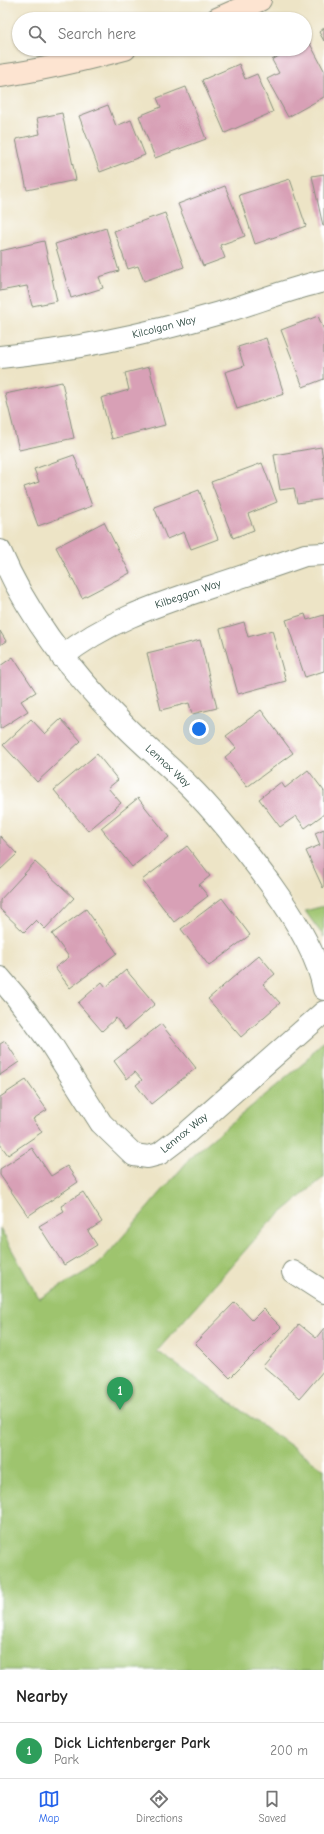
<!DOCTYPE html>
<html lang="en">
<head>
<meta charset="utf-8">
<style>
  :root { --surface:#fff; --page:#f6f6f6; --text:#222; --muted:#767676; --line:#e0e0e0; --accent:#2563eb }
  body { margin:0; font-family:"Comic Neue",sans-serif; background:var(--page); color:var(--text) }
  .you { position:absolute; left:199px; top:729px; width:14px; height:14px; margin:-10px; border:3px solid #fff; border-radius:50%; background:#1a73e8; box-shadow:0 0 0 6px #1a73e833 }
  .badge { display:grid; place-items:center; width:26px; height:26px; border-radius:50%; background:var(--accent); color:#fff; font-size:13px; font-weight:700 }
  .pin { position:absolute; translate:-50% -33px; filter:drop-shadow(0 1px 2px #0008) }
  .pin::after { content:''; position:absolute; top:21px; width:14px; height:12px; background:inherit; clip-path:polygon(0 0,100% 0,50% 100%) }
  .list { margin:0; padding:0; list-style:none }
  h2 { display:flex; justify-content:space-between; align-items:center; height:52px; margin:0; padding:0 16px; font-size:17px }
  h2 small { font-size:13px; font-weight:400; color:var(--muted) }
  .list li { display:grid; grid-template-columns:26px 1fr auto; gap:12px; align-items:center; box-sizing:border-box; height:56px; padding:0 16px; border-top:1px solid var(--line) }
  .list b { display:block; font-size:15px; white-space:nowrap }
  .list p { margin:0; font-size:13px; white-space:nowrap; color:var(--muted) }
  .list em { font-size:13px; font-style:normal; color:var(--muted) }
  .icon { flex:none; width:22px; height:22px; fill:none; stroke:currentColor; stroke-width:2; stroke-linecap:round; stroke-linejoin:round }
  .map { position:relative; flex:none; width:324px; height:1670px; overflow:hidden }
  .search { position:absolute; background:var(--surface); box-shadow:0 1px 3px #0004; left:12px; right:12px; top:12px; height:44px; display:flex; align-items:center; gap:10px; box-sizing:border-box; padding:0 14px; border-radius:22px; color:var(--muted); font-size:15px }
  .sheet { height:108px; background:var(--surface) }
  nav { display:flex; justify-content:space-around; align-items:center; box-sizing:border-box; height:56px; border-top:1px solid var(--line); background:var(--surface); font-size:11px; color:var(--muted) }
  nav a { display:grid; justify-items:center; gap:2px }
  nav .on { color:var(--accent) }
  .map>svg:first-child { display:block }
  .green { fill:#9ec46e; stroke:#5e8051 }
  .building { fill:#d8a0b6 }
  .lines { fill:none; stroke-linecap:round; stroke-linejoin:round }
  .street-casing { stroke:#86907d; stroke-width:24 }
  .secondary-casing { stroke:#86907d; stroke-width:24 }
  .street { stroke:#fff; stroke-width:22 }
  .secondary { stroke:#fde4d1; stroke-width:22 }
  .labels { text-anchor:middle; dominant-baseline:central; stroke-width:3.5; stroke-linejoin:round; paint-order:stroke }
  .street-label { font-size:11px; fill:#1f3d34; stroke:#fff }
</style>
</head>
<body>
<div class="map">
<svg width="324" height="1670" viewBox="0 0 324 1670">
  <rect width="100%" height="100%" fill="#fff"/>
  <filter id="ink" filterUnits="userSpaceOnUse"><feTurbulence type="fractalNoise" baseFrequency=".025" numOctaves="2"/><feDisplacementMap in="SourceGraphic" scale="8" xChannelSelector="R" yChannelSelector="G"/><feConvolveMatrix kernelMatrix="1 2 1 2 8 2 1 2 1" color-interpolation-filters="sRGB"/></filter>
  <filter id="wash" filterUnits="userSpaceOnUse"><feTurbulence type="fractalNoise" baseFrequency=".012" numOctaves="4" result="noise"/><feDisplacementMap in="SourceGraphic" scale="16" xChannelSelector="R" yChannelSelector="G"/><feGaussianBlur stdDeviation="0.9" result="paint"/><feColorMatrix in="noise" values="0 0 0 0 0 0 0 0 0 0 0 0 0 0 0 0 0 1.4 0 .05"/><feComposite in="paint" operator="in"/></filter>
  <g filter="url(#wash)">
    <rect width="100%" height="100%" fill="#ede4c6"/>
    <g class="green">
      <polygon points="324,906 324,937 305,911"/>
      <polygon points="324,1040 324,1177 270,1222 157,1351 324,1469 324,1670 0,1670 0,1228 39,1299 99,1264 194,1154 305,1062"/>
    </g>
    <g id="blocks">
      <g class="building">
        <polygon points="324,28 324,41 319,32"/>
        <polygon points="308,40 324,70 324,97 288,117 267,79 279,73 272,60 291,49 305,49 305,41"/>
        <polygon points="239,64 245,79 257,74 273,112 225,133 202,80"/>
        <polygon points="186,87 206,139 155,158 139,116 161,107 157,98"/>
        <polygon points="108,105 116,126 131,120 145,155 100,172 79,116"/>
        <polygon points="62,113 76,180 27,190 16,139 40,134 37,118"/>
        <polygon points="324,174 324,226 323,226 312,176"/>
        <polygon points="290,179 306,226 255,244 239,195"/>
        <polygon points="225,186 245,236 220,245 225,258 203,266 178,204"/>
        <polygon points="165,213 184,267 144,281 138,266 128,269 114,231"/>
        <polygon points="106,228 119,271 99,277 103,288 71,298 55,244"/>
        <polygon points="44,241 57,301 32,306 27,286 0,291 0,251"/>
        <polygon points="318,316 324,330 324,379 303,387 281,330"/>
        <polygon points="266,338 284,394 237,409 225,372 244,366 238,347"/>
        <polygon points="149,367 165,425 112,439 101,398 129,390 125,373"/>
        <polygon points="62,382 74,438 19,450 5,394"/>
        <polygon points="321,447 324,464 324,499 297,503 294,488 280,490 274,455"/>
        <polygon points="74,455 92,506 38,526 24,487 39,482 34,469"/>
        <polygon points="262,463 277,502 248,514 254,530 233,538 211,482"/>
        <polygon points="199,490 218,539 191,549 184,532 167,539 154,507"/>
        <polygon points="104,522 130,573 82,598 56,547"/>
        <polygon points="305,614 307,620 324,615 324,671 305,677 286,620"/>
        <polygon points="244,622 248,637 272,630 286,681 238,694 220,629"/>
        <polygon points="0,631 6,641 0,645"/>
        <polygon points="200,640 217,708 192,714 189,703 161,710 147,653"/>
        <polygon points="13,657 36,692 21,701 28,711 0,729 0,666"/>
        <polygon points="261,710 293,753 247,787 225,757 236,748 226,736"/>
        <polygon points="31,719 45,734 61,719 81,741 37,782 3,745"/>
        <polygon points="97,754 118,780 108,788 121,803 88,831 54,790"/>
        <polygon points="308,770 324,791 324,814 305,828 296,816 280,827 259,799 281,782 285,788"/>
        <polygon points="138,798 169,837 132,867 101,828"/>
        <polygon points="324,829 324,887 323,888 306,851 320,845 315,833"/>
        <polygon points="0,836 17,854 0,870"/>
        <polygon points="187,846 210,876 199,885 208,896 174,922 142,880"/>
        <polygon points="35,862 74,898 45,929 36,920 24,932 0,909 0,900"/>
        <polygon points="222,898 250,935 209,966 181,929"/>
        <polygon points="86,909 117,953 70,988 55,968 69,957 52,934"/>
        <polygon points="259,955 275,974 263,984 280,1003 241,1037 208,999"/>
        <polygon points="126,970 155,1004 125,1030 116,1018 102,1031 78,1003 102,982 106,987"/>
        <polygon points="161,1024 196,1068 151,1104 136,1085 142,1080 135,1072 127,1079 114,1061"/>
        <polygon points="5,1041 19,1062 0,1075 0,1044"/>
        <polygon points="26,1080 47,1110 33,1119 42,1132 8,1155 0,1144 0,1097"/>
        <polygon points="32,1148 51,1176 67,1166 78,1182 28,1216 0,1175 0,1169"/>
        <polygon points="83,1192 102,1222 88,1231 97,1245 64,1265 39,1226 64,1211 61,1206"/>
        <polygon points="235,1302 252,1320 263,1309 281,1327 230,1378 195,1343"/>
        <polygon points="299,1324 316,1338 324,1328 324,1370 300,1398 263,1366"/>
      </g>
    </g>
  </g>
  <g filter="url(#ink)">
    <use href="#blocks" fill-opacity="0" stroke="#86907d" stroke-width="1"/>
    <g class="lines">
      <defs>
        <g id="street">
          <path d="M0 357C74 350 148 334 220 313 255 303 288 289 324 281"/>
          <path d="M0 551C28 617 71 672 122 723 143 745 168 765 190 787 220 817 246 851 271 885 291 913 318 955 324 989"/>
          <path d="M62 657C104 623 153 606 204 589 238 578 271 567 305 555L324 554"/>
          <polyline points="0,978 17,998 51,1044 101,1123 134,1155 148,1157 159,1154 188,1132 324,1012"/>
          <polyline points="293,1272 324,1292"/>
        </g>
        <g id="secondary">
          <polyline points="217,19 260,0"/>
          <path d="M0 76C42 70 84 60 125 49"/>
        </g>
      </defs>
      <use href="#street" class="street-casing"/>
      <use href="#secondary" class="secondary-casing"/>
      <use href="#street" class="street"/>
      <use href="#secondary" class="secondary"/>
    </g>
  </g>
  <g class="labels">
    <g class="street-label">
      <text transform="translate(164 327) rotate(-14)">Kilcolgan Way</text>
      <text transform="translate(188 594) rotate(-19)">Kilbeggan Way</text>
      <text transform="translate(168 766) rotate(43)">Lennox Way</text>
      <text transform="translate(184 1133) rotate(-39)">Lennox Way</text>
    </g>
  </g>
</svg>
<div class="you"></div>
<div class="pin badge" style="left:120px;top:1410px;background:#2e9e5b">1</div>
<div class="search"><svg class="icon" aria-label="search" viewBox="0 0 24 24"><circle cx="10" cy="10" r="6"/><path d="M15 15l6 6"/></svg>Search here</div>
</div>
<section class="sheet">
<h2>Nearby<small></small></h2>
<ul class="list">
<li><span class="badge" style="background:#2e9e5b">1</span><div><b>Dick Lichtenberger Park</b><p>Park</p></div><em>200 m</em></li>
</ul>
</section>
<nav>
<a class="on"><svg class="icon" aria-label="map" viewBox="0 0 24 24"><path d="M3 6l6-2 6 2 6-2v14l-6 2-6-2-6 2zM9 4v14M15 6v14"/></svg>Map</a>
<a><svg class="icon" aria-label="directions" viewBox="0 0 24 24"><path d="M12 3l9 9-9 9-9-9zM9 14v-3h6M13 9l2 2-2 2"/></svg>Directions</a>
<a><svg class="icon" aria-label="saved" viewBox="0 0 24 24"><path d="M7 4h10v16l-5-4-5 4z"/></svg>Saved</a>
</nav>
</body>
</html>
